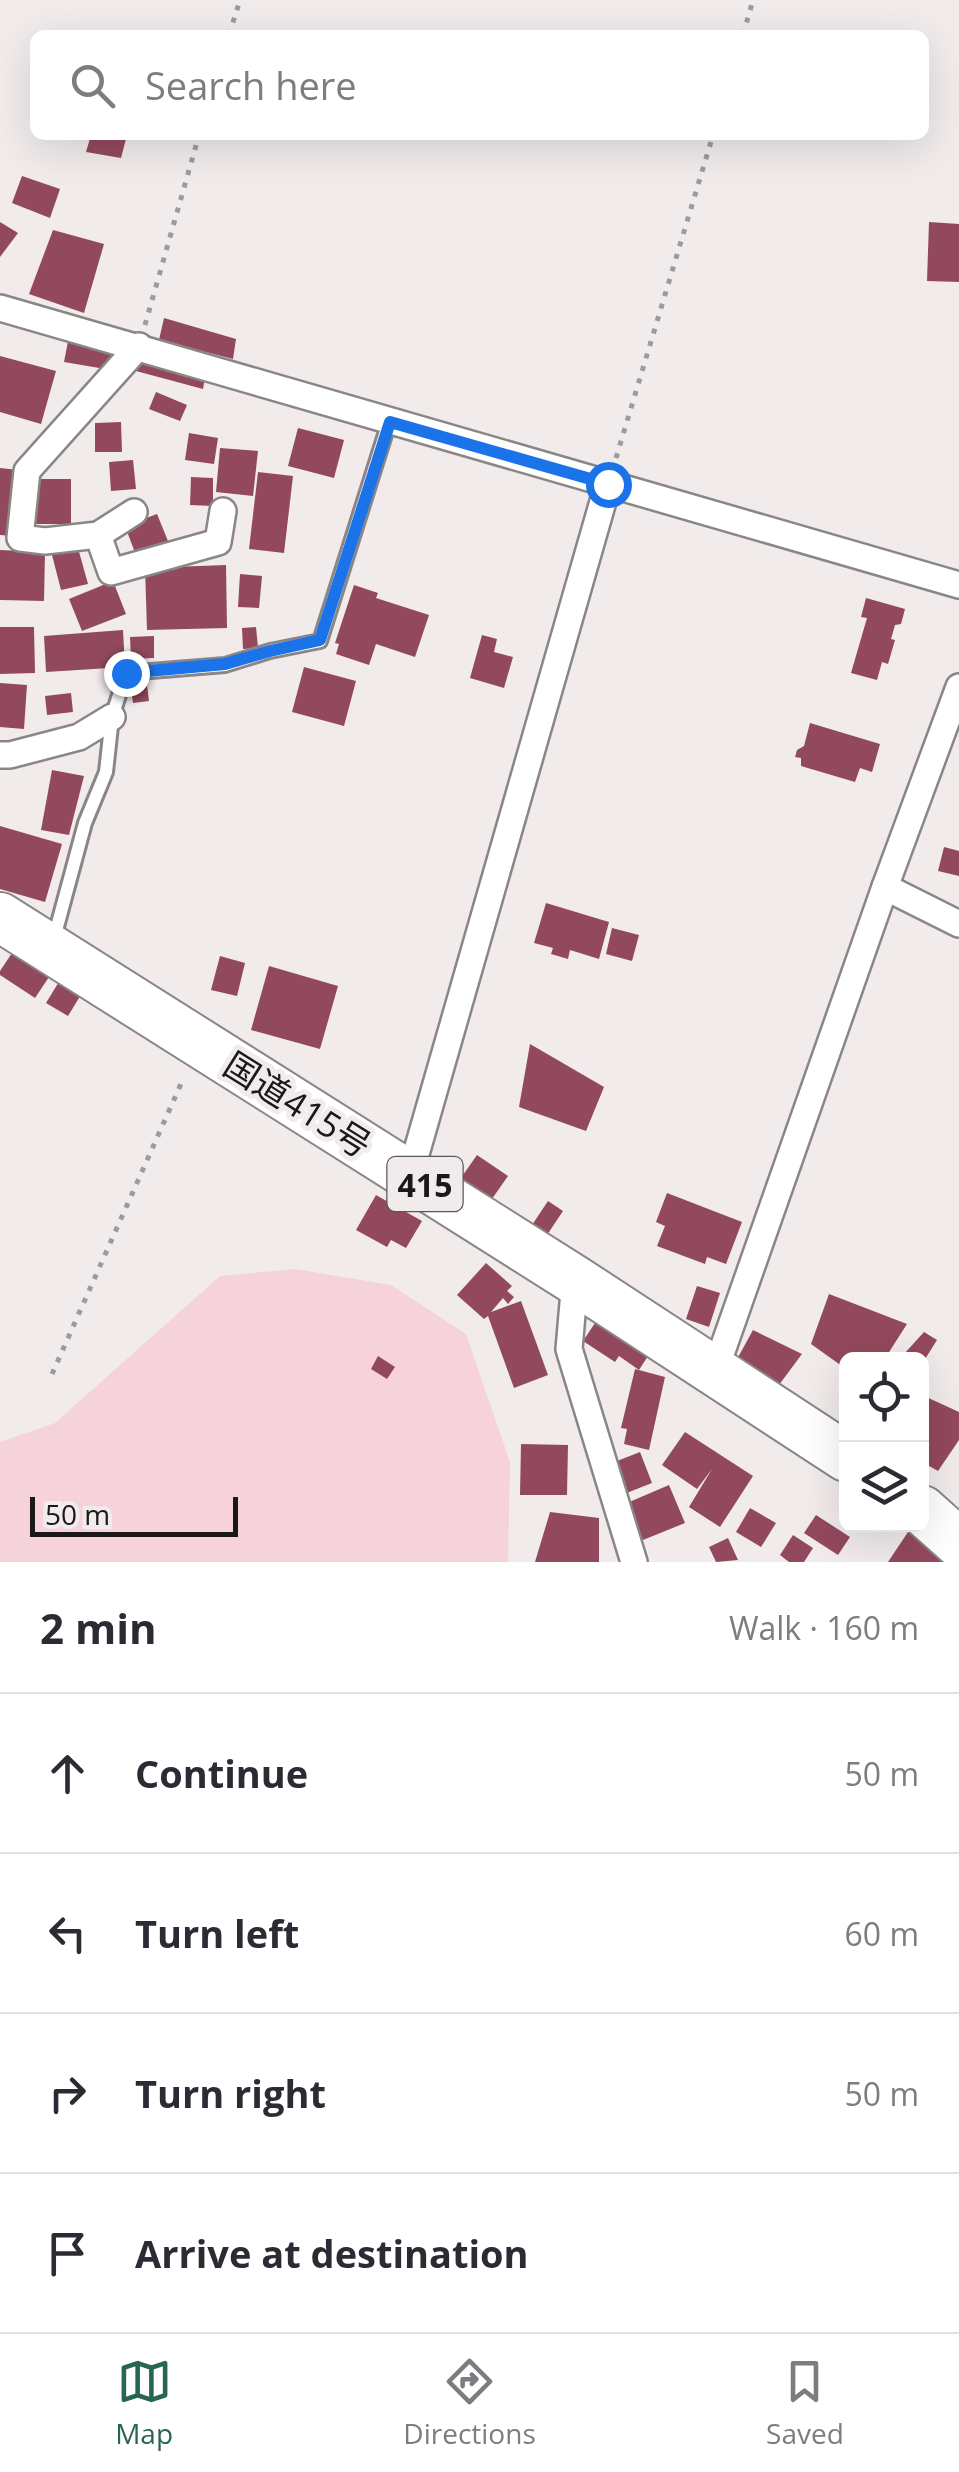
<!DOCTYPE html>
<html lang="en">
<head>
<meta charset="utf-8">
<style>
  :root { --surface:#fff; --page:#f2f2f3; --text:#2b2b33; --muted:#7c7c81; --line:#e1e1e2; --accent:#276653 }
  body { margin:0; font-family:"Open Sans","Noto Sans JP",sans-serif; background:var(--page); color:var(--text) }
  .controls { position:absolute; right:30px; bottom:30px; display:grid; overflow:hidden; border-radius:15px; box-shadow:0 10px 40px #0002 }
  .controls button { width:90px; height:90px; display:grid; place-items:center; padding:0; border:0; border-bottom:2px solid var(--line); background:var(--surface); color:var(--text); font:50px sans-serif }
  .scale { position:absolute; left:30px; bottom:25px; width:208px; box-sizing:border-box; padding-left:10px; border:5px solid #1a1818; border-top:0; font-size:28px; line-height:35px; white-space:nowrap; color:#1a1818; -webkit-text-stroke:8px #f1ebec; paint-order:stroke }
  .stop { position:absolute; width:30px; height:30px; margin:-22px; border:8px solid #1a73e8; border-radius:50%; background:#fff }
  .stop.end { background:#1a73e8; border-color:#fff; box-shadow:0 2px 10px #0008 }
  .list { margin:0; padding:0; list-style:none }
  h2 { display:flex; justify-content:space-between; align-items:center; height:130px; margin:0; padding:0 40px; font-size:42px }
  h2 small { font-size:32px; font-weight:400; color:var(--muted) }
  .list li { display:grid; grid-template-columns:65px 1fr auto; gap:30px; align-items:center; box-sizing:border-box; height:160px; padding:0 40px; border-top:2px solid var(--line) }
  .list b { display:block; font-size:38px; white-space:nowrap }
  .list em { font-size:32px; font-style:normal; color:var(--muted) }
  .icon { flex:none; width:55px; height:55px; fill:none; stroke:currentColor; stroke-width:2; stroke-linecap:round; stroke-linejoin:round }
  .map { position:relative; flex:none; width:959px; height:1562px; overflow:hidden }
  .search { position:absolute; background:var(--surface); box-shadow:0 10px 40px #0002; left:30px; right:30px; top:30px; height:110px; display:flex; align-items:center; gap:25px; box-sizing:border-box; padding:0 35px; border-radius:15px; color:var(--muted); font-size:38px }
  .sheet { height:770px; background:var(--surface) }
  nav { display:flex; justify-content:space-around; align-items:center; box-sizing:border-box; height:140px; border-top:2px solid var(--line); background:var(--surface); font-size:28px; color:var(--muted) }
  nav a { display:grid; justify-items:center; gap:5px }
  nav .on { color:var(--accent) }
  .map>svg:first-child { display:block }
  .green { fill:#f6d3da }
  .building { fill:#93495d }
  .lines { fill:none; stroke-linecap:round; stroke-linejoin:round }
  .lane-casing { stroke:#8b8686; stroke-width:18 }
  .street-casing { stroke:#8b8686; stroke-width:30 }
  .highway-casing { stroke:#8b8686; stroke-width:52 }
  .path { stroke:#9e9a9b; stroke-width:5; stroke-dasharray:5 8; stroke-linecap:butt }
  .lane { stroke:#fff; stroke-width:12 }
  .street { stroke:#fff; stroke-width:25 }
  .highway { stroke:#fff; stroke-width:48 }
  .route { stroke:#1a73e8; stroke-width:12 }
  .labels { text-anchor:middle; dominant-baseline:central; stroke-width:10; stroke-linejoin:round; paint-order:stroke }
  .shield { fill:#f1ebec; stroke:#5a5758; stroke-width:2.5 }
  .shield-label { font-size:32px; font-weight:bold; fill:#1a1818 }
  .street-label { font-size:35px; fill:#1a1818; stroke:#f1ebec }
</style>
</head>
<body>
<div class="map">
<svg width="959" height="1562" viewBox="0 0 959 1562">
  <rect width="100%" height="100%" fill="#f1ebec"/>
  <polygon class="green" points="295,1269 391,1285 466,1334 510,1462 508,1562 0,1562 0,1442 55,1423 220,1276"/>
  <g class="building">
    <polygon points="91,135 127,135 121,158 86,152"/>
    <polygon points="22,176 60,189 50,218 12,203"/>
    <polygon points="0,222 18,233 0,257"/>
    <polygon points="929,222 959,224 959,282 927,281"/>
    <polygon points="53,230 104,244 84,313 29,294"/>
    <polygon points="164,318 236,339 233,359 159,340"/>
    <polygon points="69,336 121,346 117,371 64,362"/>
    <polygon points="140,355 206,372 203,389 136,371"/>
    <polygon points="0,356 56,371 41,424 0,412"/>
    <polygon points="156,392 187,405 180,421 149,409"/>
    <polygon points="121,422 122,452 95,452 95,423"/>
    <polygon points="298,428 344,440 334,478 288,466"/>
    <polygon points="189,433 218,438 214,464 185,460"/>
    <polygon points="220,448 258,451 253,496 216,492"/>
    <polygon points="133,460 136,489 111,491 109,462"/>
    <polygon points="0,468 19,470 14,536 0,535"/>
    <polygon points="258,472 293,476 284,553 249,549"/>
    <polygon points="191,477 213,478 213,506 190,505"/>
    <polygon points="35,479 71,479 71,524 36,524"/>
    <polygon points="157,514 170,546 137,558 125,526"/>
    <polygon points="78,548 88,584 61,590 52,555"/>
    <polygon points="0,550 45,552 44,601 0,600"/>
    <polygon points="226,565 227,628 147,630 145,568"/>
    <polygon points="240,574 262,576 259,608 238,607"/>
    <polygon points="113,581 126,614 82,631 69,599"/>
    <polygon points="354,585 378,593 376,598 429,615 415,657 376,644 369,665 336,654 339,644 335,643"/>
    <polygon points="866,598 905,609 901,624 895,625 891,639 895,640 888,664 882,662 877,680 851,673 867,618 861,617"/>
    <polygon points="0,627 34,627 35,673 0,674"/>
    <polygon points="256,627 258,648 243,649 242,628"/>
    <polygon points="123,630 125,667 46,672 44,636"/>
    <polygon points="482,635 497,639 494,652 513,657 504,688 470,678"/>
    <polygon points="154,636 154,658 131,659 130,637"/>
    <polygon points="304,667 356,681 344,726 292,712"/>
    <polygon points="146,677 149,701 133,703 130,682"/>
    <polygon points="0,683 27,685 24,729 0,727"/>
    <polygon points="71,693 73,712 47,715 45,696"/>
    <polygon points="810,723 880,744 872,772 860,768 855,782 801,766 801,758 795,757 797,750 804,746"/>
    <polygon points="52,770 84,776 69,835 41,830"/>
    <polygon points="0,826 62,844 45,902 0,889"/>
    <polygon points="944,847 959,851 959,876 938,871"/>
    <polygon points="546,903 609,922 599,959 570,950 568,959 551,954 553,948 534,943"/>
    <polygon points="612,928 639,935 632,961 606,954"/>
    <polygon points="18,944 55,968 35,998 0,975 0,971"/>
    <polygon points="220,956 245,963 237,996 211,990"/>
    <polygon points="269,966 338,986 320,1049 251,1030"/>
    <polygon points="60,980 82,993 68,1016 46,1003"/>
    <polygon points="530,1044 604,1087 586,1131 519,1107"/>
    <polygon points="477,1155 508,1176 487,1206 456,1185"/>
    <polygon points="667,1193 742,1222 726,1264 707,1257 705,1264 657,1246 665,1226 656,1222"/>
    <polygon points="376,1195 422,1221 406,1248 391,1240 387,1247 356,1230"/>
    <polygon points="548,1201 563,1211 543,1241 528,1231"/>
    <polygon points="486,1263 512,1286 507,1291 514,1297 508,1304 503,1298 491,1312 521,1301 548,1375 514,1388 488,1316 484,1319 457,1295"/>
    <polygon points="697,1286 720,1293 709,1327 686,1319"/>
    <polygon points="829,1294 907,1324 884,1360 846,1360 846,1369 811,1344"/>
    <polygon points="603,1311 655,1345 639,1370 619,1356 615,1362 583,1341"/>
    <polygon points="753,1330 802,1354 770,1397 730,1372"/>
    <polygon points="924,1332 937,1340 922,1364 922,1360 912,1360 904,1354"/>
    <polygon points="378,1356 395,1367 387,1379 371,1369"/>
    <polygon points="635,1369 665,1377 649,1450 624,1444 627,1429 621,1428"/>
    <polygon points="922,1395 959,1412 959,1440 938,1471 922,1462"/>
    <polygon points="685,1432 753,1476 720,1527 689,1507 712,1469 697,1489 662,1465"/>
    <polygon points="521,1444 568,1445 567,1495 520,1495"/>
    <polygon points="640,1452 652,1483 624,1494 612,1463"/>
    <polygon points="669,1485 685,1523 643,1540 627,1503"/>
    <polygon points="750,1508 776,1523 761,1547 736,1532"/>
    <polygon points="550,1512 599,1518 599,1562 535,1562"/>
    <polygon points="816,1515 850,1537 838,1555 804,1533"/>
    <polygon points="910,1529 954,1562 888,1562"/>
    <polygon points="793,1535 813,1548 804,1562 789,1562 780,1555"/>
    <polygon points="728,1538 738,1560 716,1562 709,1547"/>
  </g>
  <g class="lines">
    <defs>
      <polyline id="lane" points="54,938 85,823 106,772 112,717 126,673 225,665 270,651 320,641 389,422"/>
      <g id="street">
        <polyline points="0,308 959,585"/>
        <polyline points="134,512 98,535 45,541 20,538 27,471 139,346"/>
        <polyline points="98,535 111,572 218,542 223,511"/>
        <polyline points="0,755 10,755 79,737 112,717"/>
        <polyline points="885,887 959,924"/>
        <polyline points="410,1175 608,484"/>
        <polyline points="575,1280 569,1349 634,1562"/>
        <polyline points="715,1371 885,887 959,687"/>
      </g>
      <g id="highway">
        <polyline points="0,917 575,1280 846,1457"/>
        <polyline points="922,1510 959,1543"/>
      </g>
    </defs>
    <use href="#lane" class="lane-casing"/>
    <use href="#street" class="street-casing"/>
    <use href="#highway" class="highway-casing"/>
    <g class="path">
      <polyline points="229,35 240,0"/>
      <polyline points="743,35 753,0"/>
      <polyline points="145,325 199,135"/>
      <polyline points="616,458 713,135"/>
      <polyline points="52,1374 184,1077"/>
    </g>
    <use href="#lane" class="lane"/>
    <use href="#street" class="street"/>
    <use href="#highway" class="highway"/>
  </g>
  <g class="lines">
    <polyline class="route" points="126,673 225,664 270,651 320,640 390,422 608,484"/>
  </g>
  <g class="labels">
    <rect class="shield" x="387.5" y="1157" width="75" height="54" rx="8"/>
    <g class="shield-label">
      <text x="425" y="1184">415</text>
    </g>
    <g class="street-label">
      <text transform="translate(298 1104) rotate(32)">国道415号</text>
    </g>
  </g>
</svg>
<div class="controls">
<button><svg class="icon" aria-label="locate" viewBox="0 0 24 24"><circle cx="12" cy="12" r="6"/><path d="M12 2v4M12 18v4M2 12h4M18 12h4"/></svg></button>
<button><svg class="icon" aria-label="layers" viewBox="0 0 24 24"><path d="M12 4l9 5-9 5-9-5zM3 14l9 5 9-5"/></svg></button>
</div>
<div class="scale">50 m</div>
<div class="stop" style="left:608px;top:484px"></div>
<div class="stop end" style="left:126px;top:673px"></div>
<div class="search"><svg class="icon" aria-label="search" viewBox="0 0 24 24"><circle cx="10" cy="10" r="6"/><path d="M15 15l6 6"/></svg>Search here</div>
</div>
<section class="sheet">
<h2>2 min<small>Walk · 160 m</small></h2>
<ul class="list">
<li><svg class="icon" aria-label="ahead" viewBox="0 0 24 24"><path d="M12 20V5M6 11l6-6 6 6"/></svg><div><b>Continue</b></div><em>50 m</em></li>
<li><svg class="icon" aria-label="left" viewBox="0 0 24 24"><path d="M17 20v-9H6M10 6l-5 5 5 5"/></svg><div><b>Turn left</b></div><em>60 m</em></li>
<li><svg class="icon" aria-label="right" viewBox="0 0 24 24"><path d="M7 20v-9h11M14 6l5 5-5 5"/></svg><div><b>Turn right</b></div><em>50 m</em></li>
<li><svg class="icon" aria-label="arrive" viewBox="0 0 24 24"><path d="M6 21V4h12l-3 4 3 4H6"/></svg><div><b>Arrive at destination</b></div></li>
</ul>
</section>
<nav>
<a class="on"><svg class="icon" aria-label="map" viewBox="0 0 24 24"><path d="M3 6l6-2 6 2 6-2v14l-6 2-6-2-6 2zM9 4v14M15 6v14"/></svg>Map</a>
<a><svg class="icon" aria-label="directions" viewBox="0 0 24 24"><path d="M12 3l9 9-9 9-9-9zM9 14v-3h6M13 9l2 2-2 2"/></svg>Directions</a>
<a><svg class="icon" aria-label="saved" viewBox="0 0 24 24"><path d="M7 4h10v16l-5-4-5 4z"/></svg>Saved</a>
</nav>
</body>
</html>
